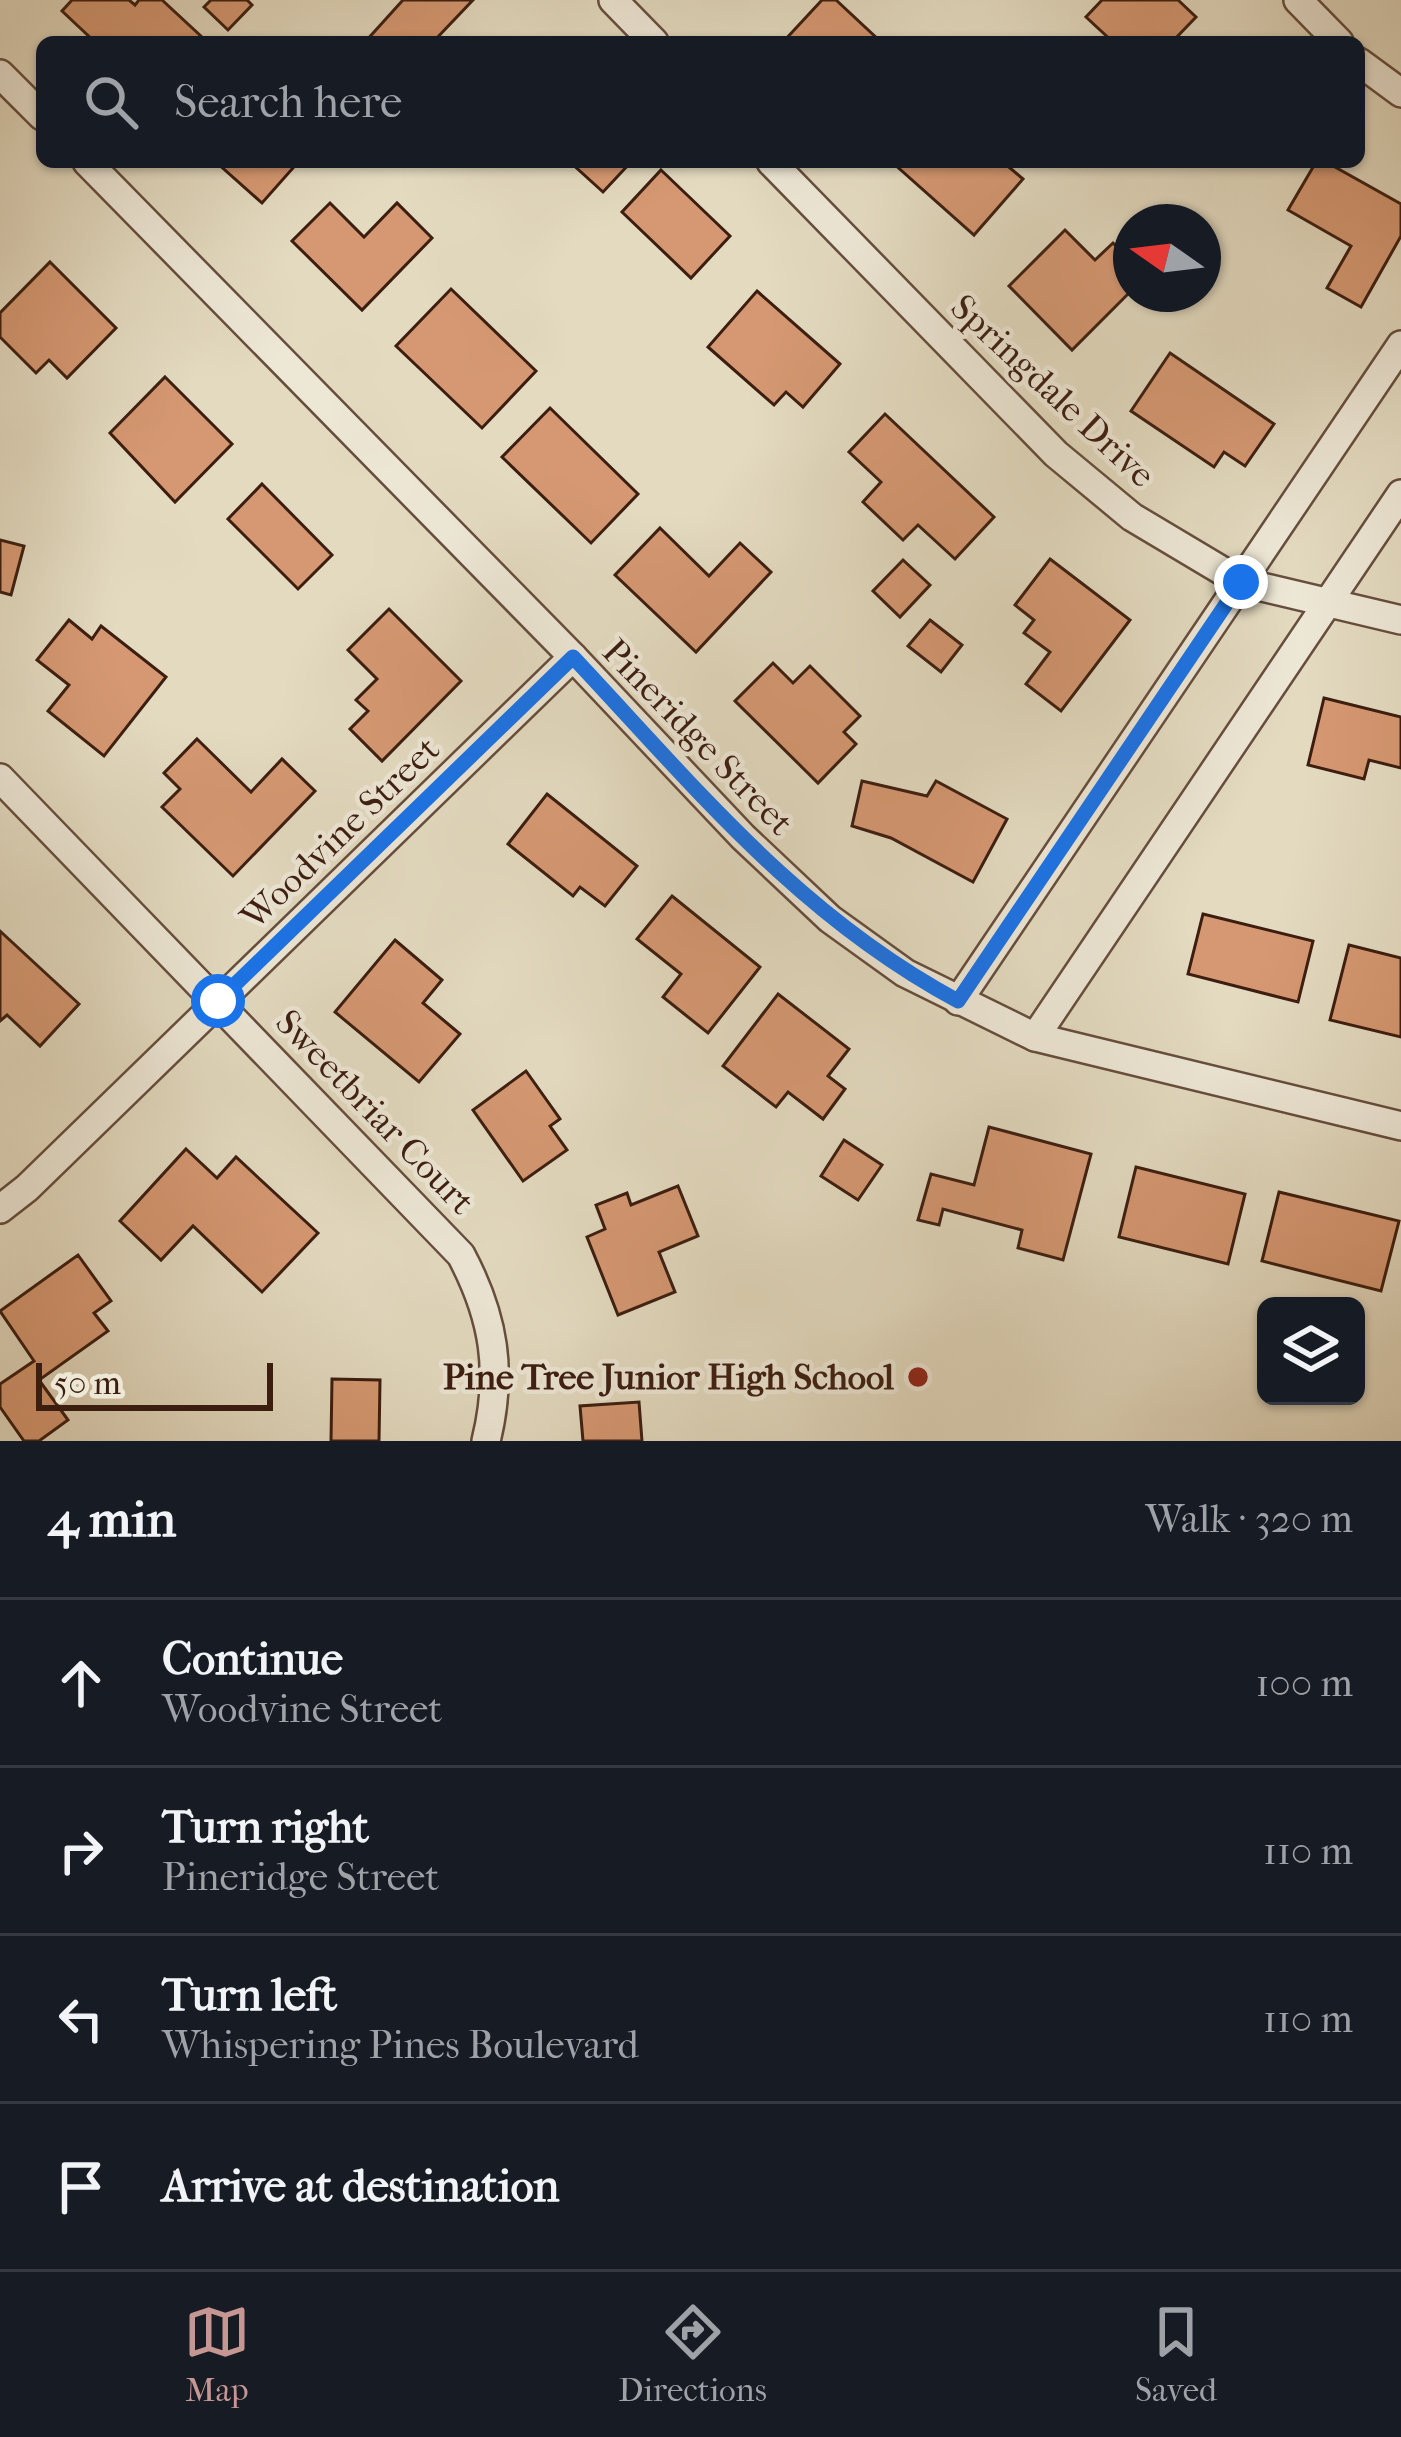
<!DOCTYPE html>
<html lang="en">
<head>
<meta charset="utf-8">
<style>
  :root { --surface:#171b24; --page:#242831; --text:#f1f3f6; --muted:#9ea1a6; --line:#363941; --accent:#c59692 }
  body { margin:0; font-family:"IM FELL French Canon",serif; background:var(--page); color:var(--text) }
  .controls { position:absolute; right:36px; bottom:36px; display:grid; overflow:hidden; border-radius:18px; box-shadow:0 3px 9px #0004 }
  .controls button { width:108px; height:108px; display:grid; place-items:center; padding:0; border:0; border-bottom:3px solid var(--line); background:var(--surface); color:var(--text); font:60px sans-serif }
  .compass { position:absolute; left:1113px; top:204px; width:108px; height:108px; border-radius:50%; background:var(--surface); box-shadow:0 3px 9px #0004; rotate:284deg }
  .scale { position:absolute; left:36px; bottom:30px; width:237px; box-sizing:border-box; padding-left:12px; border:6px solid #3c1e11; border-top:0; font-size:33px; line-height:42px; white-space:nowrap; color:#3c1e11; -webkit-text-stroke:9px #ede7d6; paint-order:stroke }
  .stop { position:absolute; width:36px; height:36px; margin:-27px; border:9px solid #1a73e8; border-radius:50%; background:#fff }
  .stop.end { background:#1a73e8; border-color:#fff; box-shadow:0 3px 12px #0008 }
  .list { margin:0; padding:0; list-style:none }
  h2 { display:flex; justify-content:space-between; align-items:center; height:156px; margin:0; padding:0 48px; font-size:51px }
  h2 small { font-size:39px; font-weight:400; color:var(--muted) }
  .list li { display:grid; grid-template-columns:78px 1fr auto; gap:36px; align-items:center; box-sizing:border-box; height:168px; padding:0 48px; border-top:3px solid var(--line) }
  .list b { display:block; font-size:45px; white-space:nowrap }
  .list p { margin:0; font-size:39px; white-space:nowrap; color:var(--muted) }
  .list em { font-size:39px; font-style:normal; color:var(--muted) }
  .icon { flex:none; width:66px; height:66px; fill:none; stroke:currentColor; stroke-width:2; stroke-linecap:round; stroke-linejoin:round }
  .map { position:relative; flex:none; width:1401px; height:1441px; overflow:hidden }
  .search { position:absolute; background:var(--surface); box-shadow:0 3px 9px #0004; left:36px; right:36px; top:36px; height:132px; display:flex; align-items:center; gap:30px; box-sizing:border-box; padding:0 42px; border-radius:18px; color:var(--muted); font-size:45px }
  .sheet { height:828px; background:var(--surface) }
  nav { display:flex; justify-content:space-around; align-items:center; box-sizing:border-box; height:168px; border-top:3px solid var(--line); background:var(--surface); font-size:33px; color:var(--muted) }
  nav a { display:grid; justify-items:center; gap:6px }
  nav .on { color:var(--accent) }
  .map>svg:first-child { display:block }
  .building { fill:#d59872; stroke:#3c1e11; stroke-width:3 }
  .lines { fill:none; stroke-linecap:round; stroke-linejoin:round }
  .street-casing { stroke:#664d3d; stroke-width:32 }
  .street { stroke:#ede7d6; stroke-width:27 }
  .route { stroke:#1a73e8; stroke-width:15 }
  .poi-dot { fill:#8f2418; stroke:#ede7d6; stroke-width:4.5 }
  .labels { text-anchor:middle; dominant-baseline:central; stroke-width:9; stroke-linejoin:round; paint-order:stroke }
  .street-label { font-size:36px; fill:#3c1e11; stroke:#ede7d6 }
  .poi-label { font-size:36px; font-weight:bold; fill:#3c1e11; stroke:#ede7d6; text-anchor:end }
</style>
</head>
<body>
<div class="map">
<svg width="1401" height="1441" viewBox="0 0 1401 1441">
  <rect width="100%" height="100%" fill="#e3dac0"/>
  <filter id="stains"><feTurbulence type="fractalNoise" baseFrequency=".00167" numOctaves="4"/><feColorMatrix values="0 0 0 0 .2 0 0 0 0 .09 0 0 0 0 .02 0 0 0 .5 -.17"/></filter>
  <radialGradient id="worn" r=".72"><stop offset=".6" stop-color="#630" stop-opacity="0"/><stop offset="1" stop-color="#630" stop-opacity=".3"/></radialGradient>
  <g class="building">
    <polygon points="72,0 129,0 135,5 139,0 162,0 203,38 199,42 95,42 62,11"/>
    <polygon points="211,0 247,0 252,5 228,30 204,7"/>
    <polygon points="403,0 473,0 433,42 365,42"/>
    <polygon points="822,0 836,0 881,42 783,42"/>
    <polygon points="1102,0 1178,0 1196,17 1172,42 1113,42 1086,17"/>
    <polygon points="216,162 286,162 293,168 262,203"/>
    <polygon points="570,162 631,162 603,192"/>
    <polygon points="1003,162 1023,179 974,235 893,163"/>
    <polygon points="1316,162 1326,162 1401,204 1401,236 1361,307 1327,288 1351,246 1288,210"/>
    <polygon points="661,170 730,236 691,278 622,212"/>
    <polygon points="330,203 364,237 397,203 432,238 362,310 292,241"/>
    <polygon points="1065,230 1095,260 1113,243 1131,261 1131,291 1072,350 1009,286"/>
    <polygon points="50,262 116,328 67,378 49,360 36,373 0,337 0,313"/>
    <polygon points="451,289 536,371 482,428 396,346"/>
    <polygon points="757,291 840,364 803,407 786,392 774,405 708,347"/>
    <polygon points="1170,353 1274,424 1245,466 1224,452 1214,467 1131,411"/>
    <polygon points="165,377 232,444 175,502 110,433"/>
    <polygon points="550,408 638,494 591,543 502,457"/>
    <polygon points="885,414 994,517 955,559 918,525 903,540 863,502 881,482 849,452"/>
    <polygon points="262,484 332,555 298,589 228,519"/>
    <polygon points="660,528 709,576 740,543 771,572 696,652 615,575"/>
    <polygon points="0,540 24,546 11,595 0,592"/>
    <polygon points="1050,559 1130,620 1061,711 1026,684 1050,652 1024,633 1034,620 1015,605"/>
    <polygon points="903,560 930,585 900,617 873,591"/>
    <polygon points="389,609 461,681 382,761 350,729 368,711 356,700 377,679 348,650"/>
    <polygon points="69,620 92,639 101,626 166,677 104,756 48,711 69,685 37,660"/>
    <polygon points="930,620 962,645 941,672 908,646"/>
    <polygon points="773,663 793,683 810,666 860,716 844,732 856,744 818,783 735,701"/>
    <polygon points="1324,698 1401,717 1401,768 1369,760 1364,779 1308,765"/>
    <polygon points="197,739 251,792 282,759 315,791 233,876 162,807 180,789 164,773"/>
    <polygon points="862,781 927,796 936,781 1007,819 973,882 891,838 852,826"/>
    <polygon points="547,794 637,866 605,906 580,887 573,896 508,844"/>
    <polygon points="672,896 760,967 708,1033 663,997 681,974 637,939"/>
    <polygon points="1203,914 1313,941 1298,1002 1188,974"/>
    <polygon points="0,931 79,1004 40,1046 7,1015 0,1021"/>
    <polygon points="395,940 442,980 423,1003 460,1034 419,1082 335,1012"/>
    <polygon points="1349,945 1401,958 1401,1037 1330,1020"/>
    <polygon points="778,994 849,1049 828,1076 845,1089 823,1119 788,1092 776,1107 723,1066"/>
    <polygon points="526,1071 560,1119 550,1126 567,1150 523,1181 473,1110"/>
    <polygon points="989,1127 1091,1154 1063,1260 1018,1248 1022,1230 943,1209 939,1225 918,1220 931,1174 974,1185"/>
    <polygon points="844,1140 882,1165 858,1200 821,1176"/>
    <polygon points="186,1149 217,1178 236,1157 318,1233 262,1292 193,1226 161,1260 120,1221"/>
    <polygon points="1136,1167 1245,1194 1228,1264 1119,1237"/>
    <polygon points="678,1186 698,1236 659,1252 675,1292 618,1315 587,1237 605,1229 596,1205 627,1193 631,1205"/>
    <polygon points="1279,1192 1399,1221 1381,1291 1262,1261"/>
    <polygon points="78,1255 111,1301 94,1313 108,1331 39,1380 68,1420 39,1441 24,1441 0,1407 0,1384 34,1361 0,1311"/>
    <polygon points="332,1379 380,1380 379,1441 331,1441"/>
    <polygon points="639,1402 642,1441 583,1441 580,1406"/>
  </g>
  <g class="lines">
    <defs>
      <g id="street">
        <polyline points="613,0 654,42"/>
        <polyline points="1298,0 1339,42"/>
        <polyline points="1359,62 1401,93"/>
        <polyline points="0,74 42,116"/>
        <polyline points="87,162 573,657 743,837 830,919 905,973 1035,1037 1401,1126"/>
        <polyline points="771,162 1056,454 1132,517 1241,582 1401,620"/>
        <path d="M0 778 461 1255C494 1317 503 1372 486 1441"/>
        <polyline points="958,1001 1401,345"/>
        <polyline points="1035,1037 1401,494"/>
        <polyline points="0,1209 27,1188 573,657"/>
      </g>
    </defs>
    <use href="#street" class="street-casing"/>
    <use href="#street" class="street"/>
  </g>
  <g class="lines">
    <path class="route" d="M218 1001 573 657C695 787 798 915 958 1001L1241 582"/>
  </g>
  <circle class="poi-dot" cx="918" cy="1377" r="12"/>
  <g class="labels">
    <g class="street-label">
      <text transform="translate(1053 391) rotate(43)">Springdale Drive</text>
      <text transform="translate(698 737) rotate(46)">Pineridge Street</text>
      <text transform="translate(340 833) rotate(-44)">Woodvine Street</text>
      <text transform="translate(375 1112) rotate(46)">Sweetbriar Court</text>
    </g>
    <g class="poi-label">
      <text x="894" y="1377">Pine Tree Junior High School</text>
    </g>
  </g>
  <rect width="100%" height="100%" filter="url(#stains)"/>
  <rect width="100%" height="100%" fill="url(#worn)"/>
</svg>
<div class="controls">
<button><svg class="icon" aria-label="layers" viewBox="0 0 24 24"><path d="M12 4l9 5-9 5-9-5zM3 14l9 5 9-5"/></svg></button>
</div>
<svg class="compass" viewBox="-18 -18 36 36"><path d="M0-13l5 13h-10z" fill="#e53935"/><path d="M0 13l5-13h-10z" fill="#9ea1a6"/></svg>
<div class="scale">50 m</div>
<div class="stop" style="left:218px;top:1001px"></div>
<div class="stop end" style="left:1241px;top:582px"></div>
<div class="search"><svg class="icon" aria-label="search" viewBox="0 0 24 24"><circle cx="10" cy="10" r="6"/><path d="M15 15l6 6"/></svg>Search here</div>
</div>
<section class="sheet">
<h2>4 min<small>Walk · 320 m</small></h2>
<ul class="list">
<li><svg class="icon" aria-label="ahead" viewBox="0 0 24 24"><path d="M12 20V5M6 11l6-6 6 6"/></svg><div><b>Continue</b><p>Woodvine Street</p></div><em>100 m</em></li>
<li><svg class="icon" aria-label="right" viewBox="0 0 24 24"><path d="M7 20v-9h11M14 6l5 5-5 5"/></svg><div><b>Turn right</b><p>Pineridge Street</p></div><em>110 m</em></li>
<li><svg class="icon" aria-label="left" viewBox="0 0 24 24"><path d="M17 20v-9H6M10 6l-5 5 5 5"/></svg><div><b>Turn left</b><p>Whispering Pines Boulevard</p></div><em>110 m</em></li>
<li><svg class="icon" aria-label="arrive" viewBox="0 0 24 24"><path d="M6 21V4h12l-3 4 3 4H6"/></svg><div><b>Arrive at destination</b></div></li>
</ul>
</section>
<nav>
<a class="on"><svg class="icon" aria-label="map" viewBox="0 0 24 24"><path d="M3 6l6-2 6 2 6-2v14l-6 2-6-2-6 2zM9 4v14M15 6v14"/></svg>Map</a>
<a><svg class="icon" aria-label="directions" viewBox="0 0 24 24"><path d="M12 3l9 9-9 9-9-9zM9 14v-3h6M13 9l2 2-2 2"/></svg>Directions</a>
<a><svg class="icon" aria-label="saved" viewBox="0 0 24 24"><path d="M7 4h10v16l-5-4-5 4z"/></svg>Saved</a>
</nav>
</body>
</html>
